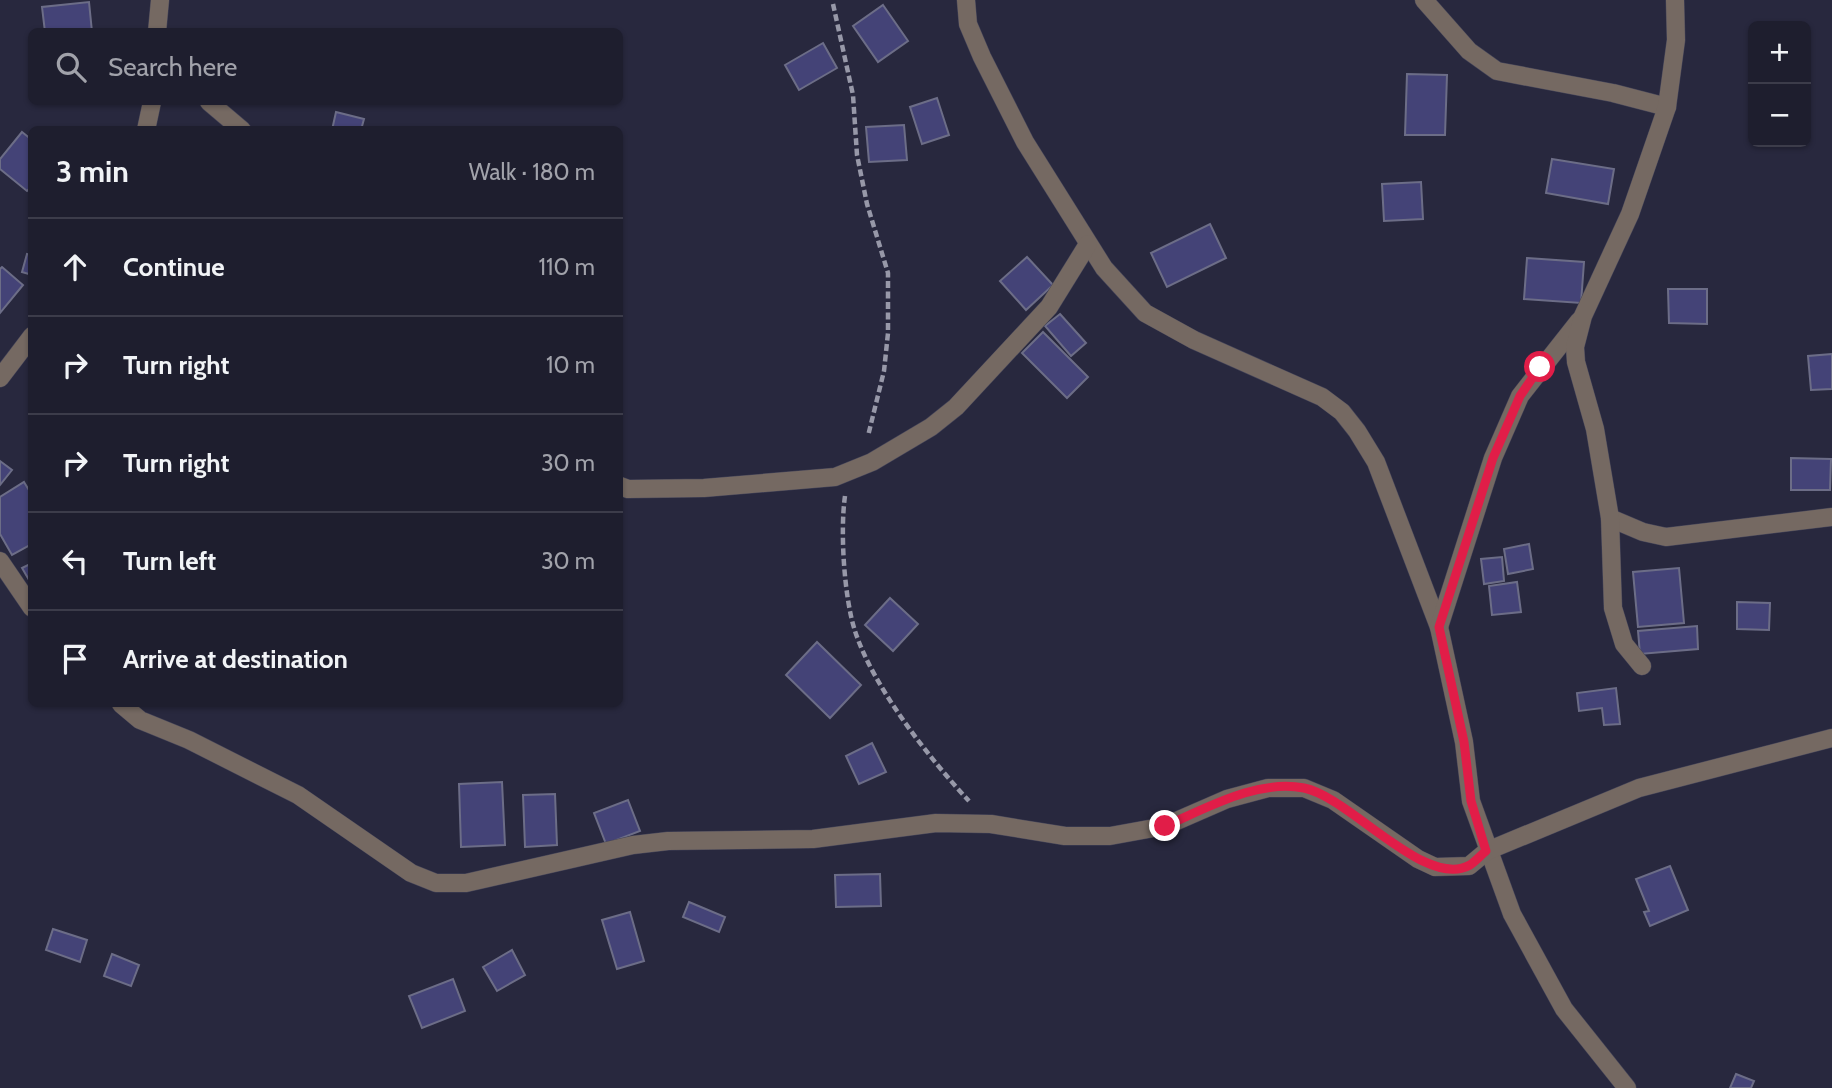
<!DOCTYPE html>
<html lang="en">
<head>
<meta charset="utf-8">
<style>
  :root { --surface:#1e1e2e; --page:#2b2b3a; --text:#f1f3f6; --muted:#a1a2aa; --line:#3c3c4a }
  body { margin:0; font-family:Cabin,sans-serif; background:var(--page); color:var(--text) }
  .controls { position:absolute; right:21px; top:21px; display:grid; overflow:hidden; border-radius:10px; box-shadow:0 2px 5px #0004 }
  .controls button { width:63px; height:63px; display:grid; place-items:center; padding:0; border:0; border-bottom:2px solid var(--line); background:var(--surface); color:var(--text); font:35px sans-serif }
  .stop { position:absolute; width:21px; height:21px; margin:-16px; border:5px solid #e11d48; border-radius:50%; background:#fff }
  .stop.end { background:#e11d48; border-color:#fff; box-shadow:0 2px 7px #0008 }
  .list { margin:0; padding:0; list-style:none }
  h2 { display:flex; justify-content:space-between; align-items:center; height:91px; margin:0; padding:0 28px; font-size:30px }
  h2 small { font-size:23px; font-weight:400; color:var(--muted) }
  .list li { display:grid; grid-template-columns:46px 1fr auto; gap:21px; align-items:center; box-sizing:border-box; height:98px; padding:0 28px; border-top:2px solid var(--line) }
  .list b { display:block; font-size:26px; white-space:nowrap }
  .list em { font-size:23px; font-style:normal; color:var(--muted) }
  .icon { flex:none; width:38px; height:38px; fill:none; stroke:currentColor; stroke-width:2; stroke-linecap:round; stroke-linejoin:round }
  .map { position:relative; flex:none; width:1832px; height:1088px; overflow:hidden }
  .search { position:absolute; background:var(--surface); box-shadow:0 2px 5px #0004; left:28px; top:28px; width:595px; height:77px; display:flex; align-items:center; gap:18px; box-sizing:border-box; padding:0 24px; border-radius:10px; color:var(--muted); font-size:26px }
  .panel { position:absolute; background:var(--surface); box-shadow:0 2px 5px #0004; left:28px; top:126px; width:595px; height:581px; border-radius:10px }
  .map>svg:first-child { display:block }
  .building { fill:#444377; stroke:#6c6d87; stroke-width:2 }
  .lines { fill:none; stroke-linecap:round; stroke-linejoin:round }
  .minor-casing { stroke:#444459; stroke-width:19 }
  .path { stroke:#9798a8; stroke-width:4.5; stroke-dasharray:7 3.5; stroke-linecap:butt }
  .minor { stroke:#756962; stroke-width:18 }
  .route { stroke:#e11d48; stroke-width:9 }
</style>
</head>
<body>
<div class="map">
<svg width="1832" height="1088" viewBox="0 0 1832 1088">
  <rect width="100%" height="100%" fill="#28283e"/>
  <g class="building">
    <polygon points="89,2 92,32 45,32 42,7"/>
    <polygon points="883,5 908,41 878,62 853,26"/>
    <polygon points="823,43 837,68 799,90 785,65"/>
    <polygon points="1407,74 1447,75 1445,135 1405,135"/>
    <polygon points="937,98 949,135 922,144 910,107"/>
    <polygon points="336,112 364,119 361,130 332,130"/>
    <polygon points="904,125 907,160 869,162 866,127"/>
    <polygon points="22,132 32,140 32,186 27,191 0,169 0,159"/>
    <polygon points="1552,159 1614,169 1608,204 1546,193"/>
    <polygon points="1421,182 1423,219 1384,221 1382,184"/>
    <polygon points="1210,224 1226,258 1167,287 1151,253"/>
    <polygon points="27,254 32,255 32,275 22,272"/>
    <polygon points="1027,257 1053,285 1026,310 1000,281"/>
    <polygon points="1527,258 1584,262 1581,303 1524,299"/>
    <polygon points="2,267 23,285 0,313 0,269"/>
    <polygon points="1668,289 1707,289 1707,324 1669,323"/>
    <polygon points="1060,314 1086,343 1071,356 1045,326"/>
    <polygon points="1043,332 1088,377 1067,398 1022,353"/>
    <polygon points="1832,354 1832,389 1811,390 1808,356"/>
    <polygon points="1791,458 1831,459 1830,490 1791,490"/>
    <polygon points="0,461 12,470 0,485"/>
    <polygon points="24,482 32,495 32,544 12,555 0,534 0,497"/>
    <polygon points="1529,544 1533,569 1508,574 1504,549"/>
    <polygon points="1502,557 1504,581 1484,584 1481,559"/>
    <polygon points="32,563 32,585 22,568"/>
    <polygon points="1679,568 1684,623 1638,627 1633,572"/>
    <polygon points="1517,582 1521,612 1492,615 1489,586"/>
    <polygon points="890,598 918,624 893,651 865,625"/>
    <polygon points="1737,602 1770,603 1769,630 1737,629"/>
    <polygon points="1697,626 1698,649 1640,654 1638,631"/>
    <polygon points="817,642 861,685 830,718 786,675"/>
    <polygon points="1616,688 1620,724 1604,725 1602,708 1579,711 1577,693"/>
    <polygon points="872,743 886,772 859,784 846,756"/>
    <polygon points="502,782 505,845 461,847 459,784"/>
    <polygon points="555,794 557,845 525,847 523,795"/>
    <polygon points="628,800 640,831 606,844 594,813"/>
    <polygon points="1670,866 1688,910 1650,926 1644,912 1649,911 1636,879"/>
    <polygon points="880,874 881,906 836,907 835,875"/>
    <polygon points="689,902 725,917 719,932 683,917"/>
    <polygon points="630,912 644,961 617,969 602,920"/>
    <polygon points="53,929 87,940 80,962 46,950"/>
    <polygon points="512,950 525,975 497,991 483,967"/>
    <polygon points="112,954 139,965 131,986 104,976"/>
    <polygon points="453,979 465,1011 422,1028 409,996"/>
    <polygon points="1736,1074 1754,1081 1751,1088 1730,1088"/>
  </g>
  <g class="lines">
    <defs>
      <g id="minor">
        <polyline points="966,0 968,24 982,57 1025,142 1104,268 1145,313 1194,340 1322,397 1342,412 1357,431 1376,462 1439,627 1464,742 1471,801 1512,914 1564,1009 1627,1088"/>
        <polyline points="1424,0 1469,51 1497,71 1613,93 1667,107"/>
        <polyline points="157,32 160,0"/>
        <polyline points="209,102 242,130"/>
        <polyline points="146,130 152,102"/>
        <polyline points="0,378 32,336"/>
        <polyline points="620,486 628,489 704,488 835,477 872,462 931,427 956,407 1049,307 1088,244"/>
        <polyline points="1610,518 1643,532 1666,537 1832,517"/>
        <polyline points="0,561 32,608"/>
        <polyline points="1439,627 1493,458 1520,396 1579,321"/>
        <polyline points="1642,666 1624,644 1613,608 1610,518 1595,429 1576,362 1575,347 1583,316 1630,214 1667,107 1676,40 1675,0"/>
        <polyline points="121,704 140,720 189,740 298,795 411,873 436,883 466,883 633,845 668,841 813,839 936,823 991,824 1065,836 1110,836 1165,826 1227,799 1268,788 1304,788 1333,800 1418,859 1435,867 1469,866 1487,851 1639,788 1832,738"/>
      </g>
    </defs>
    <use href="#minor" class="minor-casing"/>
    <g class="path">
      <polyline points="833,4 853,95 857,155 867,204 888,273 888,333 884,371 868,436"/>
      <path d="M845 496C840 531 844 597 855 631 873 687 929 758 969 801"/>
    </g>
    <use href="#minor" class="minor"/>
  </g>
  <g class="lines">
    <path class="route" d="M1165 826C1207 808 1257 779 1304 788 1350 797 1425 890 1470 865 1476 861 1481 855 1486 851L1471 801 1464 742 1439 627 1493 458 1520 396 1540 367"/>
  </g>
</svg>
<div class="controls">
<button>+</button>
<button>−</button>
</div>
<div class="stop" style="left:1540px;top:367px"></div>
<div class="stop end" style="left:1165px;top:826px"></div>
<div class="search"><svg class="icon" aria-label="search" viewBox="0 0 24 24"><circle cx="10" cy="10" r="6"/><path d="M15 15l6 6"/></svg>Search here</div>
<section class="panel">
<h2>3 min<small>Walk · 180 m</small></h2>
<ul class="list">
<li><svg class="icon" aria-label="ahead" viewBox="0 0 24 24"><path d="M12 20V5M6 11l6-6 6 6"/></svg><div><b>Continue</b></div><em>110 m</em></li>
<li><svg class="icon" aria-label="right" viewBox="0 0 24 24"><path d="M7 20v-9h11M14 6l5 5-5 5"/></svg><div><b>Turn right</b></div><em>10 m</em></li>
<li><svg class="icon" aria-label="right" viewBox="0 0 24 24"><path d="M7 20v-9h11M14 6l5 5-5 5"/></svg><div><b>Turn right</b></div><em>30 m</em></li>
<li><svg class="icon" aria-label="left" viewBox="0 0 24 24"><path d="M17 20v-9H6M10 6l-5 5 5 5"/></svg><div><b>Turn left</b></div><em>30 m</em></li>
<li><svg class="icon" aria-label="arrive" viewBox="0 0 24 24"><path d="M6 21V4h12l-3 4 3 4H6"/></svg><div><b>Arrive at destination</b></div></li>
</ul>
</section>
</div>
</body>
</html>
